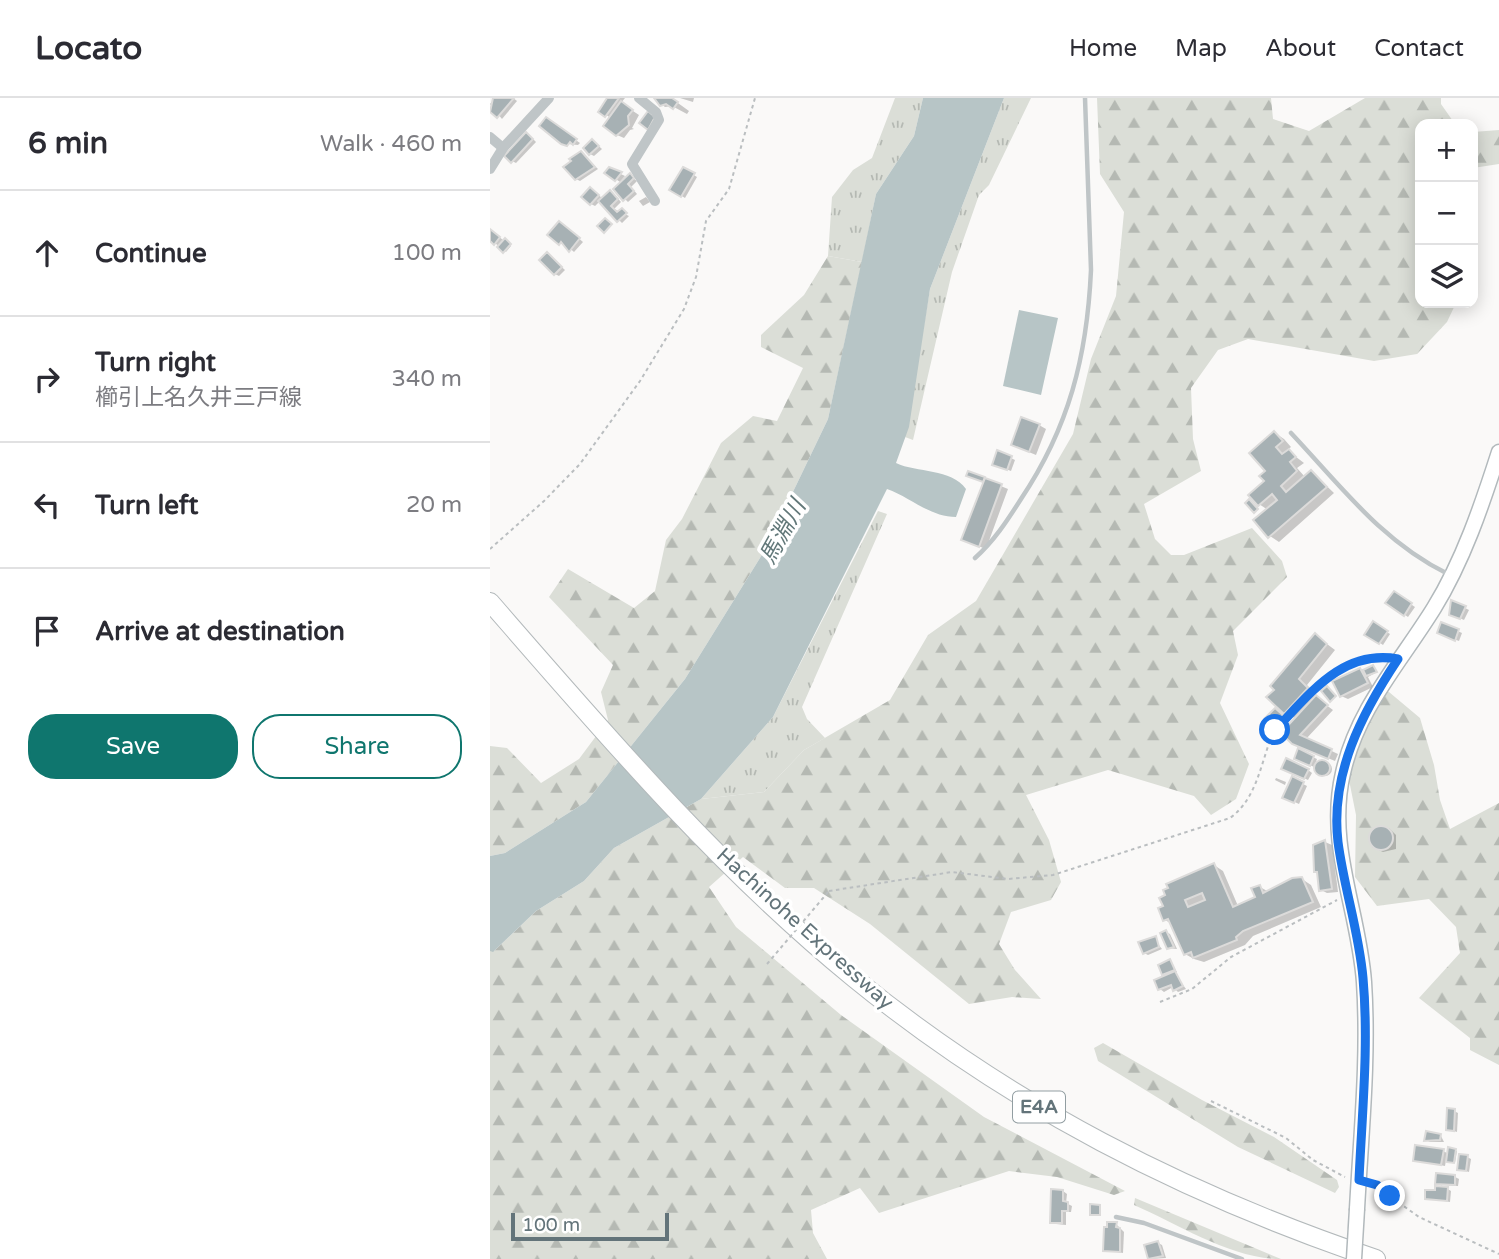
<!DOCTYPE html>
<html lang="en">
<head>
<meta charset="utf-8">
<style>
  :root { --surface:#fff; --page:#f2f2f3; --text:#2b2b33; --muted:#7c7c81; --line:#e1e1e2; --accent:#0f766e }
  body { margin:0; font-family:"Varela Round","Noto Sans JP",sans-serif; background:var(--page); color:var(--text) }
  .controls { position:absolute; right:21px; top:21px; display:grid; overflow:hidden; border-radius:14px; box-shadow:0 4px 18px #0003 }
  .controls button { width:63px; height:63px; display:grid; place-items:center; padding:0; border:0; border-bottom:2px solid var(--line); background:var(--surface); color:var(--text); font:35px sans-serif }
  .scale { position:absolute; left:21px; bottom:18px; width:158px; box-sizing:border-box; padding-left:7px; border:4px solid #63747a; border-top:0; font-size:19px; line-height:24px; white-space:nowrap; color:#63747a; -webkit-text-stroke:5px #fff; paint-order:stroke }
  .stop { position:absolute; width:21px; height:21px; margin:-16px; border:5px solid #1a73e8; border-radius:50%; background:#fff }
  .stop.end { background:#1a73e8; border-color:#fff; box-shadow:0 2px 7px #0008 }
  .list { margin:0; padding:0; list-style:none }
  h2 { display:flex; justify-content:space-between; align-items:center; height:91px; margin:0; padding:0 28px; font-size:30px }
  h2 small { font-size:23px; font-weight:400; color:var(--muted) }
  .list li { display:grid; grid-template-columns:46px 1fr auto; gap:21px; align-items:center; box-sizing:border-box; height:126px; padding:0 28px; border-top:2px solid var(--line) }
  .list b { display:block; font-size:26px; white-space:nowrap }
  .list p { margin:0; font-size:23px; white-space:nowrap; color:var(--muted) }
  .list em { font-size:23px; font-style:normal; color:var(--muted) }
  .actions { display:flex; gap:14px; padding:21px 28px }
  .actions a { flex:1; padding:16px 0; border:2px solid var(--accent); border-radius:28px; text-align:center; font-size:24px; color:var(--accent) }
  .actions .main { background:var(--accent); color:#fff }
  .icon { flex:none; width:38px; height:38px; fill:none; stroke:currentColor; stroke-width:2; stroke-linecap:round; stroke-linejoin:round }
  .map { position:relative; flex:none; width:1009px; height:1161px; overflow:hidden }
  header { display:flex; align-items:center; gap:42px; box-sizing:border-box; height:98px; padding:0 35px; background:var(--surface); border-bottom:2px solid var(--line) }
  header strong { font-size:33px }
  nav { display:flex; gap:38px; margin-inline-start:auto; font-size:24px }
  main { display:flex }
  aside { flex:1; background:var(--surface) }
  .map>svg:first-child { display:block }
  .grass { fill:url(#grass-tufts) }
  .forest { fill:url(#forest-firs) }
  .water { fill:#b7c5c6 }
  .shadow { fill:#0003 }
  .building { fill:#a7b1b4; stroke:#dcdbda; stroke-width:2; fill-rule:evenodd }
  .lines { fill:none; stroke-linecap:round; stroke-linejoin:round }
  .secondary-casing { stroke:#b2b9bc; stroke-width:17 }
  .highway-casing { stroke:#b3b9bb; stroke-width:20 }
  .path { stroke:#babec0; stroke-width:2; stroke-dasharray:3.5 3.5; stroke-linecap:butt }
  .lane { stroke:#bfc5c7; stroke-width:4.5 }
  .street { stroke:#bfc5c7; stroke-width:10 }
  .secondary { stroke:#fff; stroke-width:14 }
  .highway { stroke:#fff; stroke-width:18 }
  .secondary-bridge-casing { stroke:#b2b9bc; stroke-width:17; stroke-linecap:butt }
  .path-bridge { stroke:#babec0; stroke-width:2; stroke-dasharray:3.5 3.5; stroke-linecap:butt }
  .secondary-bridge { stroke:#fff; stroke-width:14 }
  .route { stroke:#1a73e8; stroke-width:9 }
  .labels { text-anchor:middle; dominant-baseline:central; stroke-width:7; stroke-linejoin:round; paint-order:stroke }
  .shield { fill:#fff; stroke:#929ea2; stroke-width:2 }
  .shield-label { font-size:19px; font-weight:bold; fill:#63747a }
  .street-label { font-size:21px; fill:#63747a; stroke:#fff }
  .water-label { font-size:23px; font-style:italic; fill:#627879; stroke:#fff }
</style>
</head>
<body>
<header>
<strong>Locato</strong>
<nav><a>Home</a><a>Map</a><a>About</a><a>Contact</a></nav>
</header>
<main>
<aside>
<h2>6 min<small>Walk · 460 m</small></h2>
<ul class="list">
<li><svg class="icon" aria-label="ahead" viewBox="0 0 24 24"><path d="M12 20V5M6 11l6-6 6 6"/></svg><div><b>Continue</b></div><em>100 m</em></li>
<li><svg class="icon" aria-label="right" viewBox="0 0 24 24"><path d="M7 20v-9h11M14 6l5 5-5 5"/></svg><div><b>Turn right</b><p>櫛引上名久井三戸線</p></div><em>340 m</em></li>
<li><svg class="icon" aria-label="left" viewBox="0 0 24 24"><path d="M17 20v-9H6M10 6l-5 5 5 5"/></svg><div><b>Turn left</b></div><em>20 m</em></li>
<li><svg class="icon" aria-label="arrive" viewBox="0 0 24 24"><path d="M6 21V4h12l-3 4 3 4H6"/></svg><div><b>Arrive at destination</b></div></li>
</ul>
<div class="actions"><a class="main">Save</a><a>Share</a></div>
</aside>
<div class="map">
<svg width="1009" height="1161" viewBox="0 0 1009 1161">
  <defs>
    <pattern id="grass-tufts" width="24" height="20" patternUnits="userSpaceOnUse" patternTransform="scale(1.75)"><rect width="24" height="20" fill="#dbded7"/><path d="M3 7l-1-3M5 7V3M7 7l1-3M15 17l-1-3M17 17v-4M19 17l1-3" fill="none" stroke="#b5b9b3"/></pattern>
    <pattern id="forest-firs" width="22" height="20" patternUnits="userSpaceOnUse" patternTransform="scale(1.75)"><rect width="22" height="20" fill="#dbded7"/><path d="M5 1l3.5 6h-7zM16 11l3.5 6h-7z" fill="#b5b9b3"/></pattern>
  </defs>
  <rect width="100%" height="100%" fill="#faf9f8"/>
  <g class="grass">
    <polygon points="405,0 433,0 424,38 386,96 372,164 338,158 342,99 363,72 382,60"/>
    <polygon points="514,0 541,0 499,87 489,97 462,174 423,342 415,339 440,191"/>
    <polygon points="388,413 397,416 312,609 317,621 335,640 314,652 274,694 211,701 283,619"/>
  </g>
  <g class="forest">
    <polygon points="607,0 781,0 783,21 819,33 875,0 951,0 951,6 965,26 930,26 930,205 966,205 957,224 927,256 884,263 758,241 728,252 701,290 703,341 711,373 654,406 665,441 681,457 694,457 762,430 792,463 797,479 743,533 748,557 730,605 759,666 746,701 721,717 704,698 618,672 536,697 559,742 571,784 561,802 521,814 509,846 525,872 551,901 522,899 479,906 380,826 324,790 295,790 253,759 219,789 246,829 351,917 494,1019 635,1093 624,1097 567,1079 519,1073 389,1115 370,1090 321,1112 323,1135 337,1161 0,1161 0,853 4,853 46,813 94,783 124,750 211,701 274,694 314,652 400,602 438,537 486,503 583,336 601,261 626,198 634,114 610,76"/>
    <polygon points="1009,32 1009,66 983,70 983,34"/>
    <polygon points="338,158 372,164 338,321 275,452 195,581 96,704 15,755 0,758 0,648 17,650 51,685 89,661 118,622 111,594 123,567 59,499 78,471 144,510 165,493 176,442 192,421 231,345 263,318 287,323 313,270 271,249 271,237 314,197"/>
    <polygon points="882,587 899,594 930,620 944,667 950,702 960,731 1009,705 1009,967 980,952 980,940 929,900 970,855 966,829 939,801 887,808 865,779 866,717 857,672 865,622"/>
    <polygon points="613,945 712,1002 784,1039 847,1082 849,1089 845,1095 748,1049 608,963 604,950"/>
    <path d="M645 1100 791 1161C741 1161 690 1127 644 1107Z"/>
  </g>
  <g class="water">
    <path d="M433 0H514L440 191 419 329 406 365C427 375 461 370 476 391L466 419C440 419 420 399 397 391L283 619 211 701 124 750 94 783 46 813 3 854 0 853V758L15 755 96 704 195 581 275 452 338 321 386 96 424 38Z"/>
    <polygon points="529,212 568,220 551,297 513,288"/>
  </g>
  <g class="shadow">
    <polygon points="5,0 23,0 27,3 12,21 0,6"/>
    <polygon points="120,0 135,0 131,5 149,17 142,30 144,31 140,32 134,40 127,37 121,20 116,17"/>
    <polygon points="164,0 181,0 199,13 197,16 182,8 175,9"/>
    <polygon points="190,0 204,0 203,4"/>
    <polygon points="60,24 90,45 88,47 78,46"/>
    <polygon points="40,38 46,44 26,65 22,63"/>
    <polygon points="103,43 112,51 104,58 100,56"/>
    <polygon points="91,55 108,71 90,83 86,81"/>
    <polygon points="120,71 135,78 130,84 117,75"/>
    <polygon points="194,71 207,79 195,100 182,92"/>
    <polygon points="140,78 147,83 141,89 147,96 138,104 125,91"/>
    <polygon points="104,93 113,101 120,94 124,96 131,104 124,111 139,118 132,125 110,103 105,108 101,106"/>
    <polygon points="156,99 160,104 153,108 149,103"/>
    <polygon points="73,127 93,144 84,154 75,146 70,146"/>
    <polygon points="0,132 21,148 16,154 0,141"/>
    <polygon points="57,156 75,172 69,178 65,176"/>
    <polygon points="549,327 556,331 546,357 529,350"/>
    <polygon points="785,335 794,341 801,349 797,352 814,365 807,370 815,379 822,374 844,395 789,444 780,438 778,412 769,406"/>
    <polygon points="508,354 525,362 521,373 508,368"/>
    <polygon points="479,375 518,391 496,451 480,445 495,384"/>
    <polygon points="904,495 925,509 918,519 898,505"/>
    <polygon points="963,504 979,512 974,522 965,518"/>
    <polygon points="884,526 900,536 893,547 877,536"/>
    <polygon points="952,526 972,535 969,543 953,537"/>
    <polygon points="825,537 845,552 817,587 826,596 824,598 843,612 816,641 848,656 845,663 811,649 806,621 795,614"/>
    <polygon points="884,569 887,574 878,579 883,589 858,601 851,598 870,572"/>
    <polygon points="789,615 795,621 788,628 784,626"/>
    <polygon points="809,653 827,661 824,669 806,660"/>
    <circle cx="835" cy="671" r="7"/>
    <polygon points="797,672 818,672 822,675 818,682"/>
    <polygon points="786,680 796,684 795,687 785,682"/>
    <polygon points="803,681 817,688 809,706 794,699"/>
    <polygon points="899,730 906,737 906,751 893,754 882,749 884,731"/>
    <polygon points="835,744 842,747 848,794 837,795 831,792 825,747"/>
    <polygon points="724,767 733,773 748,808 767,800 770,789 779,794 812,781 821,787 831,809 763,838 755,847 714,864 704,861 695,856 682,826 675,822"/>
    <polygon points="676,834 680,836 687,851 678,850"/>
    <polygon points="664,841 672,851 658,857 654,855"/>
    <polygon points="680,863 687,874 684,875 696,891 688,894 683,889 674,894 670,891 678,878 674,876"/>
    <polygon points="964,1013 968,1015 967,1034 958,1031"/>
    <polygon points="937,1035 951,1038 954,1044 940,1044 936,1042"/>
    <polygon points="960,1051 967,1053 965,1065 956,1062 955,1068 924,1062 953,1053 959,1056"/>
    <polygon points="977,1059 981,1061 979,1074 969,1071"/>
    <polygon points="965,1079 969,1081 968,1088 951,1087 961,1093 960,1104 936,1100 957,1091 947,1085"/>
    <polygon points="573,1093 577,1096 576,1105 582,1108 581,1114 576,1114 576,1127 566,1126 562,1124"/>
    <polygon points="626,1126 634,1134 633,1155 615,1152"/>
    <polygon points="668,1145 672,1147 676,1160 660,1161 656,1149"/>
  </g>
  <g class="building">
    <polygon points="3,0 24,0 7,20 0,14"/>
    <polygon points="129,0 115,19 108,14 117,0"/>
    <polygon points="164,0 182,0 188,4 183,11 176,6 170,8"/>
    <polygon points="131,3 143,12 138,18 139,27 126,38 113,28"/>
    <polygon points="158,13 165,19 158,32 149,25"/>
    <polygon points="56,19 87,41 83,47 80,44 77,48 71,46 49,28"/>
    <polygon points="36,34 43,41 21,65 14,58"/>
    <polygon points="102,41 109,48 99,57 93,50"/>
    <polygon points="91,53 105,69 85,82 73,69 81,63 79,61"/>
    <polygon points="119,69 132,74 125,83 114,75"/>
    <polygon points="193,69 205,75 191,99 179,92"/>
    <polygon points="140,75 144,80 138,86 144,93 133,103 123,91"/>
    <polygon points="100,89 109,97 100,107 91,99"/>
    <polygon points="120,92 128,101 121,108 127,114 132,110 137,115 127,124 108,103"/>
    <polygon points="115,120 122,126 114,135 107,128"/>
    <polygon points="69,123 90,140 79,154 71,144 69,147 57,137"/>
    <polygon points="0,131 10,139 4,147 0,143"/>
    <polygon points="15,140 21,146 13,155 7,149"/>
    <polygon points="57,154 72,169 64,177 49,162"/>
    <polygon points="531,319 550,326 539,354 521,347"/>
    <polygon points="784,333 793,343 786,349 792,356 799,351 806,359 800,364 807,373 791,388 796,394 821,372 837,389 778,440 763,422 787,402 782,396 768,408 758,397 774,383 769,378 775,373 759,355"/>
    <polygon points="507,352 522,358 517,372 502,367"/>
    <polygon points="478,373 495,379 493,384 476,378"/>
    <polygon points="495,380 512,386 489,449 471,442"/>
    <polygon points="759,401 768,411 764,415 755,405"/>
    <polygon points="904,493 922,505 914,518 895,505"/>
    <polygon points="961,502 976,508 970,521 959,517"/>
    <polygon points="883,523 898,533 889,546 874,537"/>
    <polygon points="951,524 969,531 965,543 947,535"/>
    <polygon points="825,535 837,546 809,581 818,590 794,616 776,599 784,592 780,588"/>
    <polygon points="883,567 887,574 876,578 873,572"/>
    <polygon points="870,570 878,585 850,599 842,583"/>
    <polygon points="837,588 846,598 840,604 831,593"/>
    <polygon points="826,597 838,607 810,637 842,651 838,661 802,646 791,635"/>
    <polygon points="785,610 793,617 783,628 775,620"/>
    <polygon points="808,650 824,658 820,668 804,661"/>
    <polygon points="796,660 819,671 814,681 791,671"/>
    <circle cx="832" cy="670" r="8"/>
    <polygon points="802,678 814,684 804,705 792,700"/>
    <circle cx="891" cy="740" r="12"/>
    <polygon points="835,742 842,791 829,793 827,774 824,774 823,747"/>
    <path d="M724 765 743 809 765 799 761 790 770 787 773 795 802 780 812 779 823 804 753 833 746 839 747 842 703 860 701 854 694 857 678 821 673 823 668 810 673 808 669 800 675 797 673 792 678 790 676 786ZM712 795 715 802 698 809 695 802Z"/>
    <polygon points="676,832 684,849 677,851 670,835"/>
    <polygon points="666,838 669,849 653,856 648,844"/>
    <polygon points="680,861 685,872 672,877 668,867"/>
    <polygon points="685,873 693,888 683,893 681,887 668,892 664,882"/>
    <polygon points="957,1010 965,1011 964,1033 956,1032"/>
    <polygon points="936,1033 951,1036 950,1042 934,1043"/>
    <polygon points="925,1047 954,1051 951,1067 923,1063"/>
    <polygon points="958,1049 966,1051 964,1065 956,1064"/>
    <polygon points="969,1056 978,1057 976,1073 967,1072"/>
    <polygon points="946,1075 965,1077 965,1087 945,1086"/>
    <polygon points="945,1088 958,1089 957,1103 935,1101 935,1092 945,1092"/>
    <polygon points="561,1091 573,1092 573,1103 578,1104 578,1113 572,1113 572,1125 560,1125"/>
    <polygon points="600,1106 610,1107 610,1117 600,1117"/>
    <polygon points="617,1124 627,1124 626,1129 630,1130 630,1154 613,1153 614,1129 617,1129"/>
    <polygon points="668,1143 673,1158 658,1161 654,1147"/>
  </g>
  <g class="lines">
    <defs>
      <path id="secondary" d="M867 1111C871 1036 879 960 874 884 869 813 836 747 853 675 867 611 910 565 944 510 973 463 992 407 1009 354"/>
      <path id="highway" d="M0 504C114 635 229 770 364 880 521 1008 694 1096 886 1161"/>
    </defs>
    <use href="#secondary" class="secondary-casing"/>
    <use href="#highway" class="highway-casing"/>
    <g class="path">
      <polyline points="0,451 54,403 90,366 150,283 194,211 206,179 216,123 239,91 265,0"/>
      <path d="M339 793 462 774 518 781 563 777 740 720C766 701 770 669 781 640 788 623 840 572 858 565 869 561 883 561 895 560"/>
      <polyline points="670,904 702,891 741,859 847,802"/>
      <polyline points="721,1003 796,1040 823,1062 855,1079"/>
      <polyline points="880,1084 929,1119 1009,1156"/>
    </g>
    <g class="lane">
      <path d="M801 335C850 387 892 444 958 476"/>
      <path d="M485 460C504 443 517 423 531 401 579 329 597 259 601 172L595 0"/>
      <polyline points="626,1119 654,1125 752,1161"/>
    </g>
    <g class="street">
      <polyline points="149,0 166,14 169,22 142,66 165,103"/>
      <polyline points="0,39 13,50"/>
      <polyline points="0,71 13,50 59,0"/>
    </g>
    <use href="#secondary" class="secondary"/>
    <use href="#highway" class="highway"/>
    <defs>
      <polyline id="secondary-bridge" points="864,1161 867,1111"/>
    </defs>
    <use href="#secondary-bridge" class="secondary-bridge-casing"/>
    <polyline class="path-bridge" points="277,866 339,793"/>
    <use href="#secondary-bridge" class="secondary-bridge"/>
  </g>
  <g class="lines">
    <path class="route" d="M785 632C820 596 852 551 908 561 872 615 840 676 848 744 854 790 869 834 873 880 879 947 872 1015 869 1082L887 1087 900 1098"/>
  </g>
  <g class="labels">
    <rect class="shield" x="523" y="993.5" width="52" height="31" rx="5"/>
    <g class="shield-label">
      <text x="549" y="1009">E4A</text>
    </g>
    <g class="street-label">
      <text transform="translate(315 831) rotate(42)">Hachinohe Expressway</text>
    </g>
    <g class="water-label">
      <text transform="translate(293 434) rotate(-61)">馬淵川</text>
    </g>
  </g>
</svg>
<div class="controls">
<button>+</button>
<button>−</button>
<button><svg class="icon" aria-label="layers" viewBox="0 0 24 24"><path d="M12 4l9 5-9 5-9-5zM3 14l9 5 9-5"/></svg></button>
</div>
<div class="scale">100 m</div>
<div class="stop" style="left:785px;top:632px"></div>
<div class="stop end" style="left:900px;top:1098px"></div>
</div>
</main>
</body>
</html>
